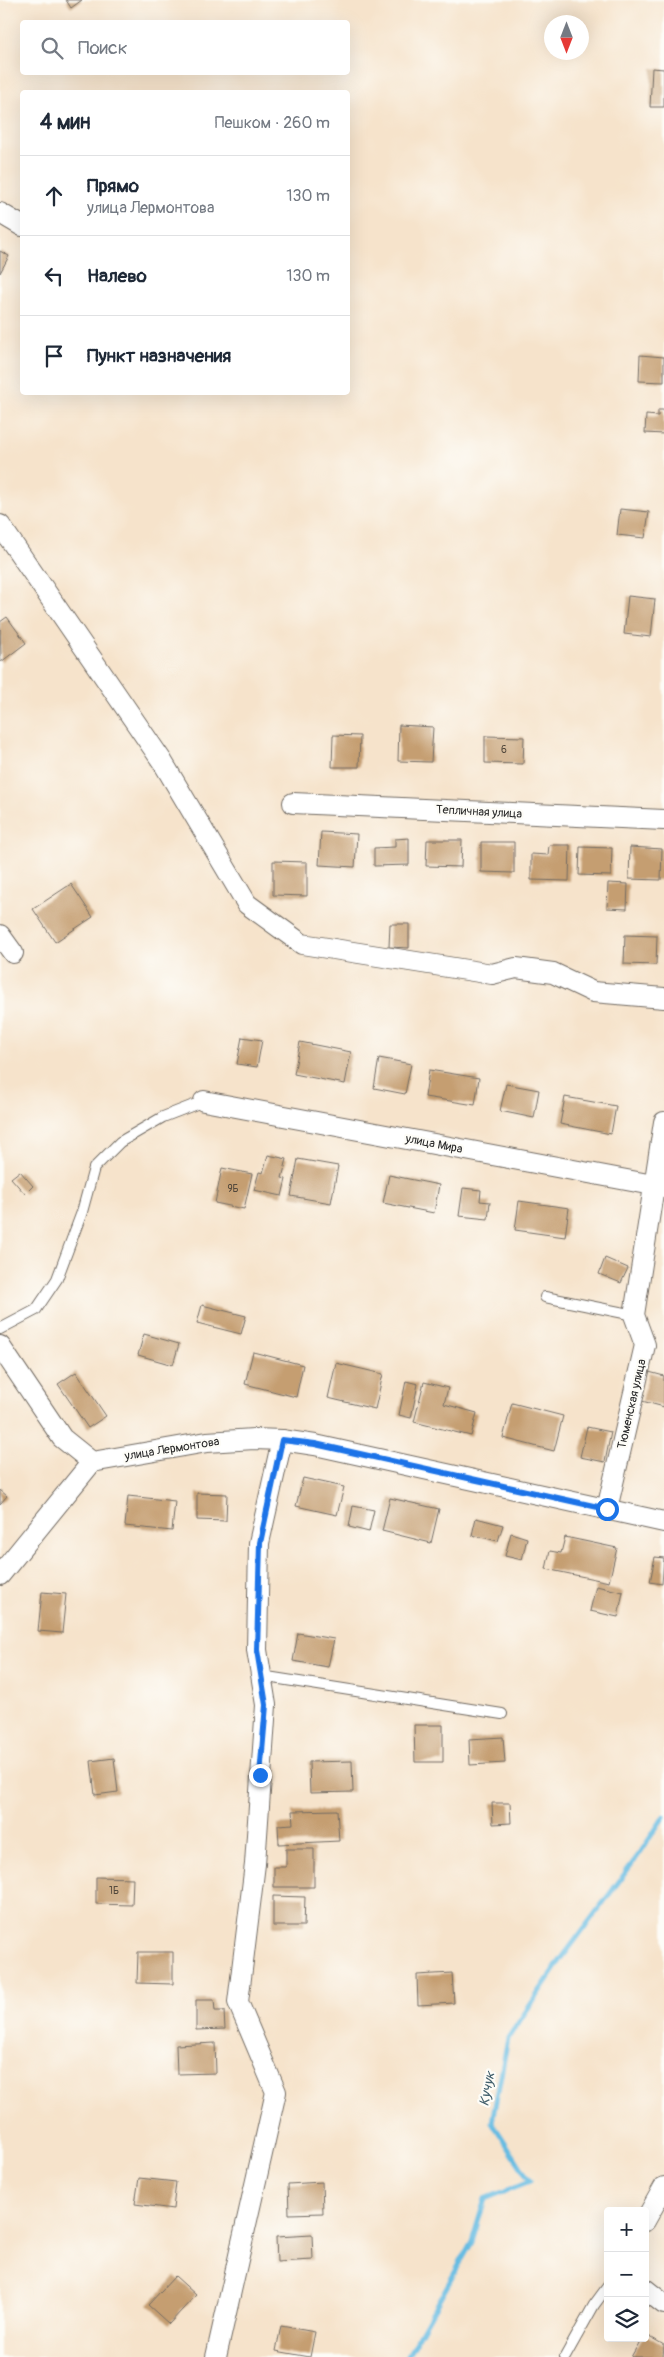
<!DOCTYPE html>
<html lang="ru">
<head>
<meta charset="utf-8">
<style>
  :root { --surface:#fff; --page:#f6f6f7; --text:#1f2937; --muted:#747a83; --line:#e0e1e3 }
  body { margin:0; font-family:Pangolin,sans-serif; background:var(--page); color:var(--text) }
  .controls { position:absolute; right:15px; bottom:15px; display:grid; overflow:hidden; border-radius:5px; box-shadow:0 5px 20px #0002 }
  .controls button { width:45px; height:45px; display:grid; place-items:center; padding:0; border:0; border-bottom:1px solid var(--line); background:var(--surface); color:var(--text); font:25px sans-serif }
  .compass { position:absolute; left:544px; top:15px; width:45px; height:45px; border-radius:50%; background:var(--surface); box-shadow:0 5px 20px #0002; rotate:180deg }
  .stop { position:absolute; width:15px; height:15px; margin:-11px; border:4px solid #1a73e8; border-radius:50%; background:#fff }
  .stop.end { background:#1a73e8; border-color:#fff; box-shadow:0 1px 5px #0008 }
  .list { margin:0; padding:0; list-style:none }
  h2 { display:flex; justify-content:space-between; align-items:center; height:65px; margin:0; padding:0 20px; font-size:21px }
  h2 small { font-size:16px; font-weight:400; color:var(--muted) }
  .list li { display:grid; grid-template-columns:32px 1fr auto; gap:15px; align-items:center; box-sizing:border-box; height:80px; padding:0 20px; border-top:1px solid var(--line) }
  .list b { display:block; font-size:19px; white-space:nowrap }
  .list p { margin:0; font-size:16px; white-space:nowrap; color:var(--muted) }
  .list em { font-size:16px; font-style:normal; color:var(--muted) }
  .icon { flex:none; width:28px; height:28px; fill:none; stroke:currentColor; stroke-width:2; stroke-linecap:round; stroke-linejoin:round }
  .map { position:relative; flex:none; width:664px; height:2357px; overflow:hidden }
  .search { position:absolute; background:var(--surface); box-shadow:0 5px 20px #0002; left:20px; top:20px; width:330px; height:55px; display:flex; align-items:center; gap:12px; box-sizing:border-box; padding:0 18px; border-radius:5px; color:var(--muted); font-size:19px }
  .panel { position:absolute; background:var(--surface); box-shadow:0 5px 20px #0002; left:20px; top:90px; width:330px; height:305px; border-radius:5px }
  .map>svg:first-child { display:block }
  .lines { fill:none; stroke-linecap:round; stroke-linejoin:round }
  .stream { stroke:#66bce2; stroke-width:5 }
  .building { fill:#c59e71 }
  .lane-casing { stroke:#726b63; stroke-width:12 }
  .street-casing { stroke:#726b63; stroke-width:22 }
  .lane { stroke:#fff; stroke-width:10 }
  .street { stroke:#fff; stroke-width:20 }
  .route { stroke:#1a73e8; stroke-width:6 }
  .labels { text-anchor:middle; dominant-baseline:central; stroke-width:4.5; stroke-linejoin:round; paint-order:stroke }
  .number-label { font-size:10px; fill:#52483c }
  .street-label { font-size:12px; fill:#2b2b2b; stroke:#fdfcf7 }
  .water-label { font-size:14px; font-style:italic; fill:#405e6b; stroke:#fdfcf7 }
</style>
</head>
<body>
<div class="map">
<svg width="664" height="2357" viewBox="0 0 664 2357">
  <rect width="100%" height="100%" fill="#fdfcf7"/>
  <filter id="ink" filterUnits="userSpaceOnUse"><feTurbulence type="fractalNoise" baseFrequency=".02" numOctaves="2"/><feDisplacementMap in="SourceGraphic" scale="10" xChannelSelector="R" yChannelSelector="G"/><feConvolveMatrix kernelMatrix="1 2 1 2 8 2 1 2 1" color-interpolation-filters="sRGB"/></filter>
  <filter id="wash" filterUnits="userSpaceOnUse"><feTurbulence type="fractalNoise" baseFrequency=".0096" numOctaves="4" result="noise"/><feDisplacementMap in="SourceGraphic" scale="20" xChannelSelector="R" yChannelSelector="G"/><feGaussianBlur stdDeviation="1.12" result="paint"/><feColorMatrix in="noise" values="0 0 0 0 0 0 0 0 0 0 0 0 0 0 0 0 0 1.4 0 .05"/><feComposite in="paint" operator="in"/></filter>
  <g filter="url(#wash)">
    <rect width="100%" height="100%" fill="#f6e3cb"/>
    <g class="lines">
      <polyline class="stream" points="407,2357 472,2242 485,2199 530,2181 492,2122 508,2038 562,1958 640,1853 664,1816"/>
    </g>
    <g id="blocks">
      <g class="building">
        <polygon points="66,0 82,0 71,8"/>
        <polygon points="652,68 664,69 664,107 650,107"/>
        <polygon points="0,251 9,256 0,273"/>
        <polygon points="640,355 664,357 664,382 639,381"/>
        <polygon points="658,410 664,410 664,434 645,433 646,415 658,416"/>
        <polygon points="620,509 649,512 645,538 617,535"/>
        <polygon points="628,596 655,599 651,637 624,634"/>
        <polygon points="7,617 26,643 1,662 0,622"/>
        <polygon points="399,725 433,727 431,762 398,761"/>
        <polygon points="333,735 360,736 359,767 332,767"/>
        <polygon points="485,736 524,737 523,764 485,763"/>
        <polygon points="321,832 357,834 355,867 319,865"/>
        <polygon points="409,838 409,865 374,866 374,848 395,847 395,839"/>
        <polygon points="427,840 462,840 461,867 426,866"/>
        <polygon points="481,842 514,842 514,873 481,872"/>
        <polygon points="549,845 570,845 569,881 531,880 531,854 548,855"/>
        <polygon points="580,847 612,848 611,876 579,875"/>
        <polygon points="630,847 662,849 661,880 629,879"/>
        <polygon points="273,861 307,862 307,896 273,895"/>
        <polygon points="608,883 628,884 627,909 607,908"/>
        <polygon points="71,884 93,917 55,942 33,909"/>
        <polygon points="390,924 409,924 409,948 389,947"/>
        <polygon points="625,935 657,936 656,965 624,964"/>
        <polygon points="242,1037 262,1040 257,1067 237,1064"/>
        <polygon points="300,1042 351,1052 345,1084 294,1074"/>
        <polygon points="379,1058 411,1064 405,1094 374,1088"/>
        <polygon points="429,1070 479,1078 475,1105 425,1097"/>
        <polygon points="506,1084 539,1090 534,1118 500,1111"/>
        <polygon points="565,1097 616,1106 611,1134 560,1124"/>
        <polygon points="268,1155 287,1159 282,1178 286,1179 282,1196 254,1190 259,1172 263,1173"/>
        <polygon points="298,1159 338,1166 331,1203 291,1196"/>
        <polygon points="222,1168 252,1174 244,1209 215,1203"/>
        <polygon points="20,1171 33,1186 25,1194 11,1178"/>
        <polygon points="389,1175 439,1185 434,1213 383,1203"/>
        <polygon points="463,1188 481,1190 480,1201 490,1202 488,1219 459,1216"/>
        <polygon points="519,1201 569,1208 565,1237 515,1230"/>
        <polygon points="605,1258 628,1268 621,1283 599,1274"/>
        <polygon points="202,1305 246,1316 241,1334 197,1323"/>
        <polygon points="144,1334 179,1344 173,1365 138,1355"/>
        <polygon points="253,1352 303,1365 296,1397 245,1384"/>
        <polygon points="336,1363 383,1374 375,1409 328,1398"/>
        <polygon points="76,1372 106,1416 88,1428 58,1384"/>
        <polygon points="649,1372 664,1376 664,1407 642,1401"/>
        <polygon points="406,1381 418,1384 411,1418 399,1415"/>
        <polygon points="424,1382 448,1388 444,1404 477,1413 471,1436 414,1422"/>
        <polygon points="512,1403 563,1416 554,1451 503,1438"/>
        <polygon points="587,1427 611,1432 605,1462 580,1457"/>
        <polygon points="303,1478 344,1487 337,1515 296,1506"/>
        <polygon points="0,1490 7,1496 0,1504"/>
        <polygon points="197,1493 227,1494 226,1521 197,1520"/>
        <polygon points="128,1496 175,1501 172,1531 125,1526"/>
        <polygon points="390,1498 439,1509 431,1543 382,1531"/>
        <polygon points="353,1506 374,1510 369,1532 349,1527"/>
        <polygon points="476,1518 503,1525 498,1541 472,1535"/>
        <polygon points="511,1533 527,1538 522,1560 505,1556"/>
        <polygon points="565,1537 617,1548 609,1582 546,1569 550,1551 561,1553"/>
        <polygon points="655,1557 664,1558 662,1584 650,1582"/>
        <polygon points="596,1586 623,1592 618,1617 590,1611"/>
        <polygon points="42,1592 66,1594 62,1633 38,1631"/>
        <polygon points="298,1633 334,1639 328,1667 293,1661"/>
        <polygon points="414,1725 443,1725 443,1762 415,1762"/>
        <polygon points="503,1737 505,1763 470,1765 469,1739"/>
        <polygon points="114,1758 118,1792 95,1795 91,1761"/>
        <polygon points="352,1761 353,1792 310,1793 309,1762"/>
        <polygon points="492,1803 510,1803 511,1823 493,1824"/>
        <polygon points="337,1810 339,1841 279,1844 278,1825 293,1824 292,1811"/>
        <polygon points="286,1849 314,1849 314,1887 274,1887 274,1867 286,1867"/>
        <polygon points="96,1877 133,1878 132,1905 96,1904"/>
        <polygon points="273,1896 305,1897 304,1926 273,1926"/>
        <polygon points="138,1952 173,1952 173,1984 137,1983"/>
        <polygon points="452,1973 454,2003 418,2005 417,1975"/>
        <polygon points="196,2000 214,2000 215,2011 224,2011 225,2029 196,2030"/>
        <polygon points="215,2043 216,2073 177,2074 176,2045"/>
        <polygon points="139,2178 176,2182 173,2209 135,2204"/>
        <polygon points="322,2182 323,2213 289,2214 288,2184"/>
        <polygon points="312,2235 313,2260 277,2262 276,2237"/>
        <polygon points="175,2276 196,2295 169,2324 148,2305"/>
        <polygon points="281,2326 315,2332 310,2357 276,2351"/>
        <polygon points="645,2334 664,2345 663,2357 631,2357 642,2338 645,2338"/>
      </g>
    </g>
  </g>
  <g filter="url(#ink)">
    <use href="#blocks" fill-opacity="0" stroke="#726b63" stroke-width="1"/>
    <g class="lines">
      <defs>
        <g id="lane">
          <polyline points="545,1297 634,1315"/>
          <polyline points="0,1329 36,1310 57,1279 82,1212 94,1168 120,1142 163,1117 204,1101"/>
          <polyline points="261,1676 502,1714"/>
          <polyline points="565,2357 594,2305 608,2286"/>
        </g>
        <g id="street">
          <polyline points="0,213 22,226"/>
          <polyline points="0,525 162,761 247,904 302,944 492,974 516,968 553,973 593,992 664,998"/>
          <polyline points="293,803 664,820"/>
          <polyline points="0,935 13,953"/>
          <polyline points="204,1101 664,1187"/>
          <polyline points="0,1346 62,1438 92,1462"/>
          <polyline points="607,1509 645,1345 634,1315 664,1122"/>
          <polyline points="0,1575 92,1462 207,1442 254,1439 282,1440 315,1445 664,1522"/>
          <polyline points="645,2221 664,2187"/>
          <polyline points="645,2289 664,2304"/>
          <polyline points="216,2357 276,2092 238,2002 255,1864 266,1705 257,1650 259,1543 282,1440"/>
        </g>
      </defs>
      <use href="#lane" class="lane-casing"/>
      <use href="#street" class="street-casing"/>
      <use href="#lane" class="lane"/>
      <use href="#street" class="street"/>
    </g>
  </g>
  <g class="lines" filter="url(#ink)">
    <polyline class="route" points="260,1775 266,1705 257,1650 260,1543 282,1440 315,1444 607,1509"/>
  </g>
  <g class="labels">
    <g class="number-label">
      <text x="504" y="750">6</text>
      <text x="233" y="1189">9Б</text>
      <text x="114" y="1891">1Б</text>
    </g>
    <g class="street-label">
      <text transform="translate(479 812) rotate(3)">Тепличная улица</text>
      <text transform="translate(434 1144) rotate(11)">улица Мира</text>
      <text transform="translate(632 1404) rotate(-77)">Тюменская улица</text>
      <text transform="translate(172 1449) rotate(-9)">улица Лермонтова</text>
    </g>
    <g class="water-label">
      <text transform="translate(487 2089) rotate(-79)">Кучук</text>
    </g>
  </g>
</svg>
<div class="controls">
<button>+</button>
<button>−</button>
<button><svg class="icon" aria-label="layers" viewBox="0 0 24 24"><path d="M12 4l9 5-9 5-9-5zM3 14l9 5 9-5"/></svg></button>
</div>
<svg class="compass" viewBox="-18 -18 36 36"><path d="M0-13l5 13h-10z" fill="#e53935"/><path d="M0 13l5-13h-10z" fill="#747a83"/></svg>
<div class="stop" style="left:607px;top:1509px"></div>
<div class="stop end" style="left:260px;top:1775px"></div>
<div class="search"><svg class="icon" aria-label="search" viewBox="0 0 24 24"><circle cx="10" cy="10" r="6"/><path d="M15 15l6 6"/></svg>Поиск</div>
<section class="panel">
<h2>4 мин<small>Пешком · 260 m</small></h2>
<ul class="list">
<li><svg class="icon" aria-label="ahead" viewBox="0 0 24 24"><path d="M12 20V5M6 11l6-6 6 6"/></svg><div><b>Прямо</b><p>улица Лермонтова</p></div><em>130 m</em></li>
<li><svg class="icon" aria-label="left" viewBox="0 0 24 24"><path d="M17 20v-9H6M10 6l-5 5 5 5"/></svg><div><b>Налево</b></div><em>130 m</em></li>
<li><svg class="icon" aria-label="arrive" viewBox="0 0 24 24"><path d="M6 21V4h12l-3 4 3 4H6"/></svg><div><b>Пункт назначения</b></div></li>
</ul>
</section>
</div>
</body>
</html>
